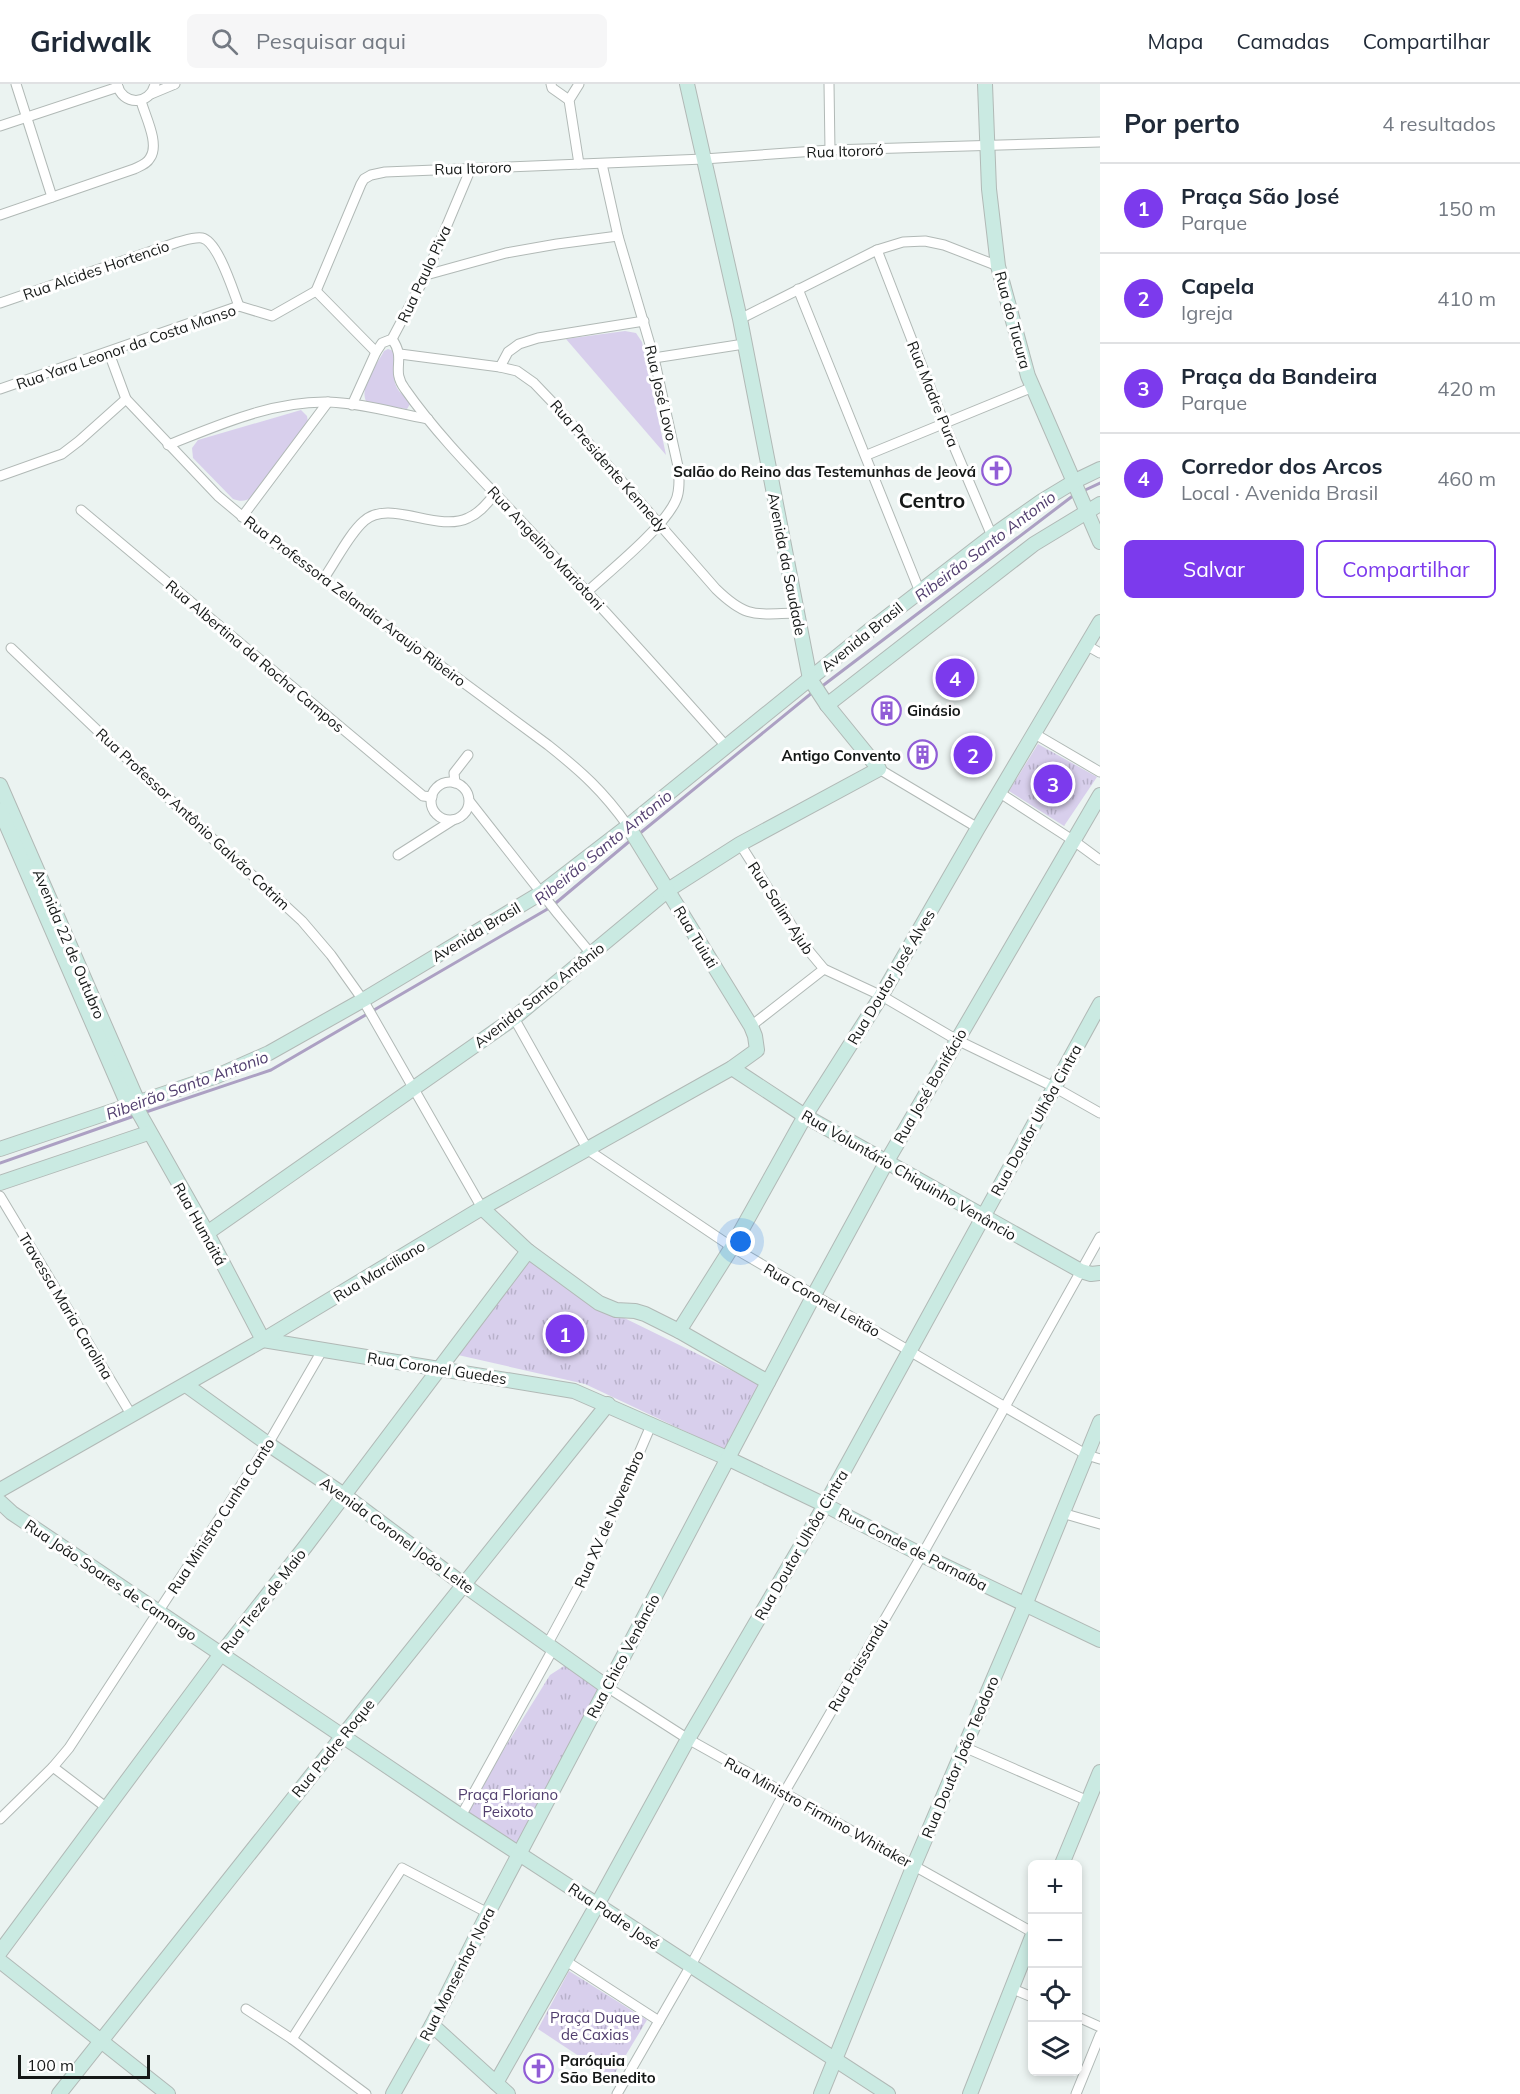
<!DOCTYPE html>
<html lang="pt">
<head>
<meta charset="utf-8">
<style>
  :root { --surface:#fff; --page:#f6f6f7; --text:#1f2937; --muted:#747a83; --line:#e0e1e3; --accent:#7c3aed }
  body { margin:0; font-family:Mulish,sans-serif; background:var(--page); color:var(--text) }
  .controls { position:absolute; right:18px; bottom:18px; display:grid; overflow:hidden; border-radius:9px; box-shadow:0 3px 9px #0003 }
  .controls button { width:54px; height:54px; display:grid; place-items:center; padding:0; border:0; border-bottom:2px solid var(--line); background:var(--surface); color:var(--text); font:30px sans-serif }
  .scale { position:absolute; left:18px; bottom:15px; width:132px; box-sizing:border-box; padding-left:6px; border:3px solid #151817; border-top:0; font-size:16px; line-height:21px; white-space:nowrap; color:#151817; -webkit-text-stroke:4px #fff; paint-order:stroke }
  .you { position:absolute; left:741px; top:1158px; width:21px; height:21px; margin:-15px; border:4px solid #fff; border-radius:50%; background:#1a73e8; box-shadow:0 0 0 9px #1a73e833 }
  .badge { display:grid; place-items:center; width:39px; height:39px; border-radius:50%; background:var(--accent); color:#fff; font-size:20px; font-weight:700 }
  .pin { position:absolute; translate:-50% -50%; border:3px solid #fff; box-shadow:0 2px 6px #0006 }
  .list { margin:0; padding:0; list-style:none }
  h2 { display:flex; justify-content:space-between; align-items:center; height:78px; margin:0; padding:0 24px; font-size:26px }
  h2 small { font-size:20px; font-weight:400; color:var(--muted) }
  .list li { display:grid; grid-template-columns:39px 1fr auto; gap:18px; align-items:center; box-sizing:border-box; height:90px; padding:0 24px; border-top:2px solid var(--line) }
  .list b { display:block; font-size:22px; white-space:nowrap }
  .list p { margin:0; font-size:20px; white-space:nowrap; color:var(--muted) }
  .list em { font-size:20px; font-style:normal; color:var(--muted) }
  .actions { display:flex; gap:12px; padding:18px 24px }
  .actions a { flex:1; padding:14px 0; border:2px solid var(--accent); border-radius:9px; text-align:center; font-size:21px; color:var(--accent) }
  .actions .main { background:var(--accent); color:#fff }
  .icon { flex:none; width:33px; height:33px; fill:none; stroke:currentColor; stroke-width:2; stroke-linecap:round; stroke-linejoin:round }
  .map { position:relative; flex:none; width:1100px; height:2010px; overflow:hidden }
  header { display:flex; align-items:center; gap:36px; box-sizing:border-box; height:84px; padding:0 30px; background:var(--surface); border-bottom:2px solid var(--line) }
  header strong { font-size:28px }
  nav { display:flex; gap:33px; margin-inline-start:auto; font-size:21px }
  .search { width:420px; height:54px; background:var(--page); display:flex; align-items:center; gap:15px; box-sizing:border-box; padding:0 21px; border-radius:9px; color:var(--muted); font-size:22px }
  main { display:flex }
  aside { flex:1; background:var(--surface) }
  .map>svg:first-child { display:block }
  .grass { fill:#d8cfec }
  .park { fill:url(#park-tufts) }
  .lines { fill:none; stroke-linecap:round; stroke-linejoin:round }
  .stream { stroke:#aca0c3; stroke-width:3 }
  .street-casing { stroke:#b1b9b6; stroke-width:11 }
  .secondary-casing { stroke:#b1b9b6; stroke-width:16 }
  .street { stroke:#fff; stroke-width:9 }
  .secondary { stroke:#caeae2; stroke-width:14 }
  .labels { text-anchor:middle; dominant-baseline:central; stroke-width:6; stroke-linejoin:round; paint-order:stroke }
  .street-label { font-size:15px; fill:#151817; stroke:#fff }
  .poi-label { font-size:15px; font-weight:bold; fill:#151817; stroke:#fff; text-anchor:end }
  .park-label { font-size:15px; fill:#503d6d; stroke:#fff }
  .water-label { font-size:16px; font-style:italic; fill:#523f6f; stroke:#fff }
  .district-label { font-size:21px; font-weight:bold; fill:#151817; stroke:#fff }
</style>
</head>
<body>
<header>
<strong>Gridwalk</strong>
<div class="search"><svg class="icon" aria-label="search" viewBox="0 0 24 24"><circle cx="10" cy="10" r="6"/><path d="M15 15l6 6"/></svg>Pesquisar aqui</div>
<nav><a>Mapa</a><a>Camadas</a><a>Compartilhar</a></nav>
</header>
<main>
<div class="map">
<svg width="1100" height="2010" viewBox="0 0 1100 2010">
  <defs>
    <pattern id="park-tufts" width="24" height="20" patternUnits="userSpaceOnUse" patternTransform="scale(1.5)"><rect width="24" height="20" fill="#d8cfec"/><path d="M3 7l-1-3M5 7V3M7 7l1-3M15 17l-1-3M17 17v-4M19 17l1-3" fill="none" stroke="#b8b1ca"/></pattern>
  </defs>
  <rect width="100%" height="100%" fill="#ebf3f1"/>
  <g class="grass">
    <polygon points="625,247 636,249 642,258 666,371 566,255"/>
    <path d="M388 265 396 268C395 279 391 293 397 304 400 310 407 313 410 320L407 325 367 319C358 304 376 282 384 267Z"/>
    <path d="M301 326 307 332 308 338 253 413C246 417 241 418 233 415L193 374 192 364 198 356Z"/>
  </g>
  <g class="park">
    <polygon points="1038,660 1097,693 1064,742 1009,707"/>
    <polygon points="530,1175 612,1228 761,1301 725,1366 585,1300 458,1271"/>
    <polygon points="567,1580 598,1604 520,1766 463,1731 550,1591"/>
    <polygon points="569,1887 647,1936 612,1994 538,1945"/>
  </g>
  <g class="lines">
    <g class="stream">
      <polyline points="1083,407 1100,399"/>
      <polyline points="821,603 1074,411"/>
      <polyline points="639,750 813,608"/>
      <polyline points="143,1029 271,986 551,823 631,756"/>
      <polyline points="0,1079 137,1031"/>
    </g>
    <defs>
      <g id="street">
        <polyline points="16,0 52,113"/>
        <path d="M117 0C122 22 150 22 155 0"/>
        <polyline points="551,0 552,4 569,16"/>
        <polyline points="829,0 830,66"/>
        <polyline points="151,10 175,0"/>
        <polyline points="0,42 118,3"/>
        <polyline points="579,80 569,16 579,0"/>
        <path d="M0 131 134 85C140 82 147 80 150 74 160 60 145 32 141 17"/>
        <polyline points="877,166 944,339 992,452"/>
        <polyline points="426,191 506,169 557,160 618,152"/>
        <polyline points="798,205 920,508"/>
        <polyline points="316,207 361,100 364,95 371,91 385,88 704,75 830,66 1100,58"/>
        <polyline points="316,207 376,268"/>
        <path d="M0 219 178 158C186 156 194 153 202 154 218 157 233 207 239 222"/>
        <polyline points="740,235 877,166 903,158 925,157 944,161 998,182"/>
        <path d="M392 255C407 276 390 285 405 305 442 358 491 404 535 452 600 521 663 591 726 662"/>
        <path d="M109 269 126 315 218 412 273 458 548 661C582 688 603 707 628 742"/>
        <path d="M400 270 500 283 517 287 534 299 556 322 716 505C747 535 755 530 796 529"/>
        <polyline points="654,274 744,260"/>
        <polyline points="500,283 508,268 519,260 538,254 644,237"/>
        <polyline points="0,305 239,222 272,232 316,207"/>
        <polyline points="352,321 376,268 382,259 392,255 426,191 471,84"/>
        <path d="M168 361C219 341 272 317 328 318 361 319 395 329 428 335"/>
        <polyline points="867,371 1033,303"/>
        <polyline points="0,392 62,370 79,357 126,315"/>
        <polyline points="81,426 423,712 432,713"/>
        <polyline points="242,433 328,318"/>
        <path d="M324 494C336 477 349 450 364 437 389 414 437 449 468 434 480 429 488 418 496 409"/>
        <path d="M587 508C611 486 662 445 675 418 680 409 679 397 679 387L654 274 618 152 602 80"/>
        <polyline points="1086,561 1100,569"/>
        <polyline points="11,564 164,710 302,837 331,871 363,916 482,1124"/>
        <polyline points="1035,650 1100,688"/>
        <polyline points="879,685 978,744"/>
        <circle cx="450" cy="717" r="19"/>
        <polyline points="455,699 454,689 468,671"/>
        <polyline points="1000,709 1074,757 1100,776"/>
        <polyline points="470,718 558,830 592,871"/>
        <polyline points="740,760 804,861 824,885 882,912 957,956 1054,1003 1100,1029"/>
        <polyline points="398,771 453,736"/>
        <polyline points="514,934 588,1066 732,1163 1087,1371 1100,1375"/>
        <polyline points="751,942 824,885"/>
        <polyline points="0,1112 132,1332"/>
        <polyline points="1062,1429 1100,1440"/>
        <polyline points="547,1561 593,1476 652,1339"/>
        <polyline points="607,1603 688,1655 1032,1848"/>
        <polyline points="964,1663 1088,1717"/>
        <polyline points="53,1683 107,1724"/>
        <polyline points="461,1732 553,1565"/>
        <polyline points="0,1735 53,1683 69,1664 268,1360 323,1265"/>
        <polyline points="566,1877 659,1937"/>
        <polyline points="1013,1905 1032,1913"/>
        <polyline points="246,1925 292,1955 366,2010"/>
        <polyline points="1078,1933 1100,1943"/>
        <polyline points="292,1955 402,1784 488,1829"/>
        <polyline points="617,2010 690,1883 784,1709 922,1471 1100,1153"/>
        <polyline points="1076,2010 1100,1951"/>
      </g>
      <g id="secondary">
        <polyline points="985,0 989,105 998,182 1028,292 1100,458"/>
        <polyline points="827,621 1034,460 1100,420"/>
        <polyline points="0,701 138,1018 138,1027 207,1149 263,1256 574,1307 727,1374 825,1421 922,1471 1100,1556"/>
        <polyline points="0,726 128,1021 134,1024"/>
        <polyline points="732,984 805,1032 1081,1187 1091,1190 1100,1189"/>
        <polyline points="0,1065 217,992 269,969 363,916 541,809 628,742 870,546 992,452 1042,417 1075,397 1100,385"/>
        <polyline points="0,1099 148,1049"/>
        <polyline points="482,1124 528,1167 599,1219 616,1226 635,1227 645,1230 679,1247 768,1298"/>
        <polyline points="207,1149 514,934 668,806 740,760 879,685 827,621 810,595 740,235 687,0"/>
        <polyline points="679,1247 732,1163 805,1032 880,914 978,744 1100,538"/>
        <polyline points="186,1301 268,1360 344,1411 464,1501 607,1603"/>
        <polyline points="0,1406 263,1256 482,1124 732,984 757,966 755,952 751,942 628,742"/>
        <polyline points="0,1418 12,1429 461,1732 888,2010"/>
        <polyline points="1062,1780 1100,1688"/>
        <polyline points="0,1868 221,1570 305,1463 528,1167"/>
        <polyline points="0,1877 168,2010"/>
        <polyline points="432,1941 508,2010"/>
        <polyline points="496,1999 597,1821 688,1655 825,1421 1100,920"/>
        <polyline points="59,2010 342,1653 608,1320"/>
        <polyline points="393,2010 432,1941 488,1829 814,1211 887,1077 1100,711"/>
        <polyline points="821,2010 914,1781 1025,1521 1100,1338"/>
        <polyline points="970,2010 1032,1853"/>
      </g>
    </defs>
    <use href="#street" class="street-casing"/>
    <use href="#secondary" class="secondary-casing"/>
    <use href="#street" class="street"/>
    <use href="#secondary" class="secondary"/>
  </g>
  <defs>
    <symbol id="church-ring" viewBox="-11 -11 22 22"><circle r="9.5" fill="#fff" stroke="#915dd6" stroke-width="1.5"/><path d="M-1.2-6h2.4v3.5h3.3v2.4h-3.3V6h-2.4V-.1h-3.3v-2.4h3.3Z" fill="#915dd6"/></symbol>
    <symbol id="building-ring" viewBox="-11 -11 22 22"><circle r="9.5" fill="#fff" stroke="#915dd6" stroke-width="1.5"/><path d="M-4-6H4V6H1V3H-1V6H-4ZM-2.5-4.3h1.7v1.8h-1.7ZM.8-4.3h1.7v1.8H.8ZM-2.5-1h1.7V.8h-1.7ZM.8-1h1.7V.8H.8Z" fill="#915dd6"/></symbol>
  </defs>
  <g fill-rule="evenodd">
    <use href="#church-ring" x="980" y="370" width="33" height="33"/>
    <use href="#building-ring" x="870" y="610" width="33" height="33"/>
    <use href="#building-ring" x="906" y="654" width="33" height="33"/>
    <use href="#church-ring" x="522" y="1968" width="33" height="33"/>
  </g>
  <g class="labels">
    <g class="street-label">
      <text transform="translate(845 67) rotate(-2)">Rua Itororó</text>
      <text transform="translate(473 84) rotate(-2)">Rua Itororo</text>
      <text transform="translate(96 186) rotate(-19)">Rua Alcides Hortencio</text>
      <text transform="translate(424 190) rotate(-65)">Rua Paulo Piva</text>
      <text transform="translate(1013 236) rotate(75)">Rua do Tucura</text>
      <text transform="translate(126 263) rotate(-19)">Rua Yara Leonor da Costa Manso</text>
      <text transform="translate(661 309) rotate(77)">Rua José Lovo</text>
      <text transform="translate(933 310) rotate(68)">Rua Madre Pura</text>
      <text transform="translate(609 382) rotate(49)">Rua Presidente Kennedy</text>
      <text transform="translate(546 464) rotate(47)">Rua Angelino Mariotoni</text>
      <text transform="translate(787 480) rotate(79)">Avenida da Saudade</text>
      <text transform="translate(355 517) rotate(37)">Rua Professora Zelandia Araujo Ribeiro</text>
      <text transform="translate(862 553) rotate(-39)">Avenida Brasil</text>
      <text transform="translate(255 572) rotate(40)">Rua Albertina da Rocha Campos</text>
      <text transform="translate(193 735) rotate(43)">Rua Professor Antônio Galvão Cotrim</text>
      <text transform="translate(781 824) rotate(57)">Rua Salim Ajub</text>
      <text transform="translate(476 848) rotate(-31)">Avenida Brasil</text>
      <text transform="translate(696 853) rotate(59)">Rua Tuiuti</text>
      <text transform="translate(69 860) rotate(67)">Avenida 22 de Outubro</text>
      <text transform="translate(891 893) rotate(-59)">Rua Doutor José Alves</text>
      <text transform="translate(539 911) rotate(-38)">Avenida Santo Antônio</text>
      <text transform="translate(930 1002) rotate(-60)">Rua José Bonifácio</text>
      <text transform="translate(1036 1036) rotate(-61)">Rua Doutor Ulhôa Cintra</text>
      <text transform="translate(909 1091) rotate(30)">Rua Voluntário Chiquinho Venâncio</text>
      <text transform="translate(200 1140) rotate(61)">Rua Humaitá</text>
      <text transform="translate(379 1187) rotate(-31)">Rua Marciliano</text>
      <text transform="translate(822 1216) rotate(30)">Rua Coronel Leitão</text>
      <text transform="translate(66 1222) rotate(59)">Travessa Maria Carolina</text>
      <text transform="translate(437 1284) rotate(9)">Rua Coronel Guedes</text>
      <text transform="translate(221 1432) rotate(-57)">Rua Ministro Cunha Canto</text>
      <text transform="translate(609 1435) rotate(-66)">Rua XV de Novembro</text>
      <text transform="translate(397 1451) rotate(36)">Avenida Coronel João Leite</text>
      <text transform="translate(801 1461) rotate(-60)">Rua Doutor Ulhôa Cintra</text>
      <text transform="translate(913 1465) rotate(27)">Rua Conde de Parnaíba</text>
      <text transform="translate(111 1496) rotate(34)">Rua João Soares de Camargo</text>
      <text transform="translate(263 1517) rotate(-52)">Rua Treze de Maio</text>
      <text transform="translate(623 1572) rotate(-62)">Rua Chico Venâncio</text>
      <text transform="translate(858 1581) rotate(-60)">Rua Paissandu</text>
      <text transform="translate(333 1664) rotate(-51)">Rua Padre Roque</text>
      <text transform="translate(960 1673) rotate(-67)">Rua Doutor João Teodoro</text>
      <text transform="translate(818 1728) rotate(29)">Rua Ministro Firmino Whitaker</text>
      <text transform="translate(614 1832) rotate(34)">Rua Padre José</text>
      <text transform="translate(457 1890) rotate(-63)">Rua Monsenhor Nora</text>
    </g>
    <g class="poi-label">
      <text x="976" y="387">Salão do Reino das Testemunhas de Jeová</text>
      <text x="907" y="626" text-anchor="start">Ginásio</text>
      <text x="901" y="671">Antigo Convento</text>
      <text x="560" y="1976" text-anchor="start">Paróquia<tspan x="560" dy="17">São Benedito</tspan></text>
    </g>
    <g class="park-label">
      <text x="508" y="1710">Praça Floriano<tspan x="508" dy="17">Peixoto</tspan></text>
      <text x="595" y="1933">Praça Duque<tspan x="595" dy="17">de Caxias</tspan></text>
    </g>
    <g class="water-label">
      <text transform="translate(985 462) rotate(-37)">Ribeirão Santo Antonio</text>
      <text transform="translate(603 763) rotate(-39)">Ribeirão Santo Antonio</text>
      <text transform="translate(187 1001) rotate(-20)">Ribeirão Santo Antonio</text>
    </g>
    <g class="district-label">
      <text x="932" y="416">Centro</text>
    </g>
  </g>
</svg>
<div class="controls">
<button>+</button>
<button>−</button>
<button><svg class="icon" aria-label="locate" viewBox="0 0 24 24"><circle cx="12" cy="12" r="6"/><path d="M12 2v4M12 18v4M2 12h4M18 12h4"/></svg></button>
<button><svg class="icon" aria-label="layers" viewBox="0 0 24 24"><path d="M12 4l9 5-9 5-9-5zM3 14l9 5 9-5"/></svg></button>
</div>
<div class="scale">100 m</div>
<div class="you"></div>
<div class="pin badge" style="left:565px;top:1250px">1</div>
<div class="pin badge" style="left:973px;top:671px">2</div>
<div class="pin badge" style="left:1053px;top:700px">3</div>
<div class="pin badge" style="left:955px;top:594px">4</div>
</div>
<aside>
<h2>Por perto<small>4 resultados</small></h2>
<ul class="list">
<li><span class="badge">1</span><div><b>Praça São José</b><p>Parque</p></div><em>150 m</em></li>
<li><span class="badge">2</span><div><b>Capela</b><p>Igreja</p></div><em>410 m</em></li>
<li><span class="badge">3</span><div><b>Praça da Bandeira</b><p>Parque</p></div><em>420 m</em></li>
<li><span class="badge">4</span><div><b>Corredor dos Arcos</b><p>Local · Avenida Brasil</p></div><em>460 m</em></li>
</ul>
<div class="actions"><a class="main">Salvar</a><a>Compartilhar</a></div>
</aside>
</main>
</body>
</html>
